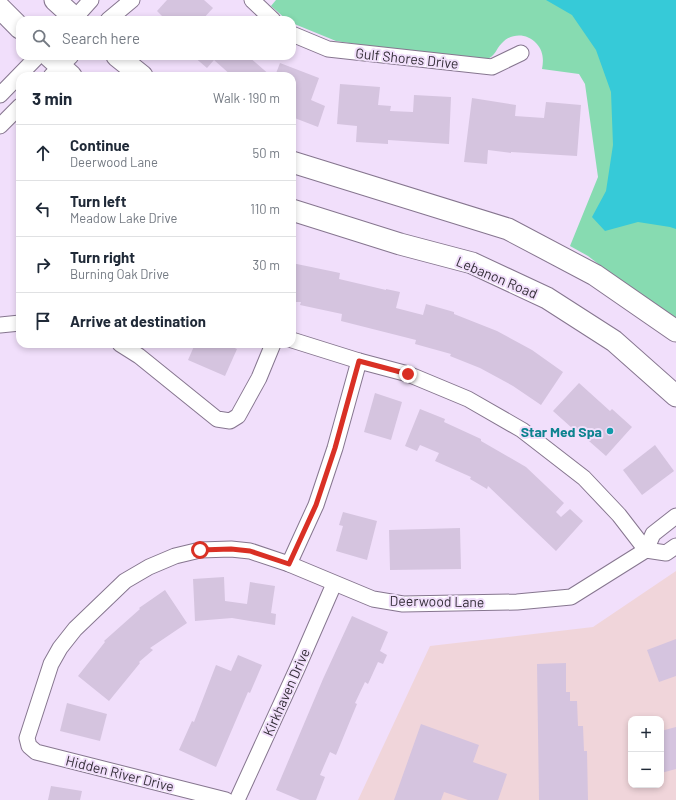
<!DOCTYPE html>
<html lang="en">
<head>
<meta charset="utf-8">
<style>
  :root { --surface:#fff; --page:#f6f6f7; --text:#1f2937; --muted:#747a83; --line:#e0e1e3 }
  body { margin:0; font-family:Barlow,sans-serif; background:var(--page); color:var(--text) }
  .controls { position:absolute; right:12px; bottom:12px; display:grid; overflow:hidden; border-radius:8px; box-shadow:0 2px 6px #0003 }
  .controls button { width:36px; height:36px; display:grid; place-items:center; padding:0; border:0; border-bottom:1px solid var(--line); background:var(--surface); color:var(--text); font:20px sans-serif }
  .stop { position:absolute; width:12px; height:12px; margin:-9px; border:3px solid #d93025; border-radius:50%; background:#fff }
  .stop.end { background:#d93025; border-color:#fff; box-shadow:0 1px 4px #0008 }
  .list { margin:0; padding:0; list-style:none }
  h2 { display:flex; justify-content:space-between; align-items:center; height:52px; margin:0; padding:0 16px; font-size:17px }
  h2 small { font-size:13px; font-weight:400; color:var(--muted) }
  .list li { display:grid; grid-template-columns:26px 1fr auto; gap:12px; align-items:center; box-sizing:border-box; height:56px; padding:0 16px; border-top:1px solid var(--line) }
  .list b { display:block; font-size:15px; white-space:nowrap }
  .list p { margin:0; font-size:13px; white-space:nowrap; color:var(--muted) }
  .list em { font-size:13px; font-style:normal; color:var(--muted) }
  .icon { flex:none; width:22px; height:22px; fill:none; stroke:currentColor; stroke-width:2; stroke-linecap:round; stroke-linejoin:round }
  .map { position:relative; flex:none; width:676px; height:800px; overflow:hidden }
  .search { position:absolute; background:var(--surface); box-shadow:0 2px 6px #0003; left:16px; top:16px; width:280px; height:44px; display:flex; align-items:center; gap:10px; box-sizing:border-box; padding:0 14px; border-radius:12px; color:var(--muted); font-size:15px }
  .panel { position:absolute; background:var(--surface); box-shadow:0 2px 6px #0003; left:16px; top:72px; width:280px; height:276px; border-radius:12px }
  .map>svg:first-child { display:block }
  .commercial { fill:#f0d5da; fill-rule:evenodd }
  .green { fill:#87dbb1 }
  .water { fill:#36cad8 }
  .building { fill:#d5c4df }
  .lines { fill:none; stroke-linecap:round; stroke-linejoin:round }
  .minor-casing { stroke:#86768f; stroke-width:17 }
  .secondary-casing { stroke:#86768f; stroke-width:23 }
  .minor { stroke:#fff; stroke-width:15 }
  .secondary { stroke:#fff; stroke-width:21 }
  .route { stroke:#d93025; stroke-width:5 }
  .culture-dot { fill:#0f9aa8; stroke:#f1dffb; stroke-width:1.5 }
  .labels { text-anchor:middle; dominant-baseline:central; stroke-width:4; stroke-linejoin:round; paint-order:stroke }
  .street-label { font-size:14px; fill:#352f39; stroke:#f1dffb }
  .culture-label { font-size:14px; font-weight:bold; fill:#0d838f; stroke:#f1dffb; text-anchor:end }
</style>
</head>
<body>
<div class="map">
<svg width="676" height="800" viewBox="0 0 676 800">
  <rect width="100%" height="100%" fill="#f1dffb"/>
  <path class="commercial" d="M676 571V800H358L430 646 593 627ZM631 719H661V785H631Z"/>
  <path class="green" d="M276 0H676V324L588 256 570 246 598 177 585 84 579 74 542 69C544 59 543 50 536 43 527 33 511 33 502 43 495 50 496 56 485 60L430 55 336 41 292 23V20H287L271 6Z"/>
  <polygon class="water" points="546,0 676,0 676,229 670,227 638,222 605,231 592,217 606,191 613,145 611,92 596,50 572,15"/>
  <g class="building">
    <polygon points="167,0 204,0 213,8 202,20 166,20 157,11"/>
    <polygon points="193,56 248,56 271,76 232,76 214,60 207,68"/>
    <polygon points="280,63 319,78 311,100 325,106 318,127 292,117 292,76 275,76"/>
    <polygon points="340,84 380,87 378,105 391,106 390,111 413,112 414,95 451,97 449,144 388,140 388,144 356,142 357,126 337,124"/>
    <polygon points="472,98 516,105 515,116 544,118 546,102 581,105 577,156 511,152 511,153 488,150 487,164 464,162"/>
    <polygon points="292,263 340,273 339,279 386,290 386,289 400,292 396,308 423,315 426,304 454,312 454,314 497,331 532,350 563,372 541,405 513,386 480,368 450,356 451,354 415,344 416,340 341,321 342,314 300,305 301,302 292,302"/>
    <polygon points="195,344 225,344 237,349 225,376 188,360"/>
    <polygon points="579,383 610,411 612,409 632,427 606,456 573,427 572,428 553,411"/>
    <polygon points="375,393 402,402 391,440 364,432"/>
    <polygon points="420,409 445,419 444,422 481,439 481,441 526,467 564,503 556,512 561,517 570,509 583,521 556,551 488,486 487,489 470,479 471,477 435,461 439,453 420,445 417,451 405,446"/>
    <polygon points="655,445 674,471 642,495 623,470"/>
    <polygon points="343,512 377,521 367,560 336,551 343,526 339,525"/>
    <polygon points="460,528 461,569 390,570 389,530"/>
    <polygon points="224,577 225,601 247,604 250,582 275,586 271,613 276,614 275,625 232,618 195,621 193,579"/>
    <polygon points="165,590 187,623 150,648 153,650 139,662 140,663 109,701 78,676 105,642 104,641 140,609 139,608"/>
    <polygon points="352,616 388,632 380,651 387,655 383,664 378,662 368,684 365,682 355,703 357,704 336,755 330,752 320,775 325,777 316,800 300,800 276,790 323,679"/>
    <polygon points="676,639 676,676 659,682 647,650"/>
    <polygon points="238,655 262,665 250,693 248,692 216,767 179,750 192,721 194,722 216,665 231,671"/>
    <polygon points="566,663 566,692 570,692 570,701 577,701 578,726 583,726 584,751 587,751 588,800 539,800 537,664"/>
    <polygon points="67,703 107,714 100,741 60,731"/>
    <polygon points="421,724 479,745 473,762 507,774 498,800 468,800 444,792 441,800 394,800"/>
    <polygon points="676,727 676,769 661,773 661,731"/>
    <polygon points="51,786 82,791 80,800 48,800"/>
  </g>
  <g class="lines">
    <defs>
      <g id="minor">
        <polyline points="252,0 273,20"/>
        <polyline points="73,20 91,0"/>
        <polyline points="108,20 132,0"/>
        <polyline points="292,34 328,49 492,67 521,53"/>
        <polyline points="51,76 71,56"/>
        <polyline points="0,95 38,56"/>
        <polyline points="0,126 20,106"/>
        <polyline points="0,325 20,323"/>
        <polyline points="292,340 359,361 408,374 468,399 522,430 584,478 619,515 646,550"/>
        <polyline points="120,344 139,356 217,419 230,421 238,416 259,378 273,344"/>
        <polyline points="646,550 666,553 676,546"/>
        <polyline points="289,564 316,505 335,448 359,361"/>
        <polyline points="226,800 36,752 29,746 27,738 51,664 60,648 75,629 125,581 149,567 175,556 200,550 231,549 250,551 289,564 373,599 403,604 517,602 571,597 646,550 653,534 676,516"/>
        <polyline points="237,800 297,669 334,584"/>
      </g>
      <g id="secondary">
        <polyline points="55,0 77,20"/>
        <polyline points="0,8 20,28"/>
        <polyline points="49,56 71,76"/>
        <polyline points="117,56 142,76"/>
        <polyline points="292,162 508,229 595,275 676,331"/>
        <polyline points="292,210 400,244 472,263 547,298 614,341 676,396"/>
      </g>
    </defs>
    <use href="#minor" class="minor-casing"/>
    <use href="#secondary" class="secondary-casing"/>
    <use href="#minor" class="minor"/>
    <use href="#secondary" class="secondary"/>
  </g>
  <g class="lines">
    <polyline class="route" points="200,550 231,549 250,551 289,564 316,505 335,448 359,361 408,374"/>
  </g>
  <circle class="culture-dot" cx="610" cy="431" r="4"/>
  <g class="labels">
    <g class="street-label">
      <text transform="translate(407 58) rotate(6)">Gulf Shores Drive</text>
      <text transform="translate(497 277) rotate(23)">Lebanon Road</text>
      <text transform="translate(437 601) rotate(1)">Deerwood Lane</text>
      <text transform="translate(286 692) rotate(-66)">Kirkhaven Drive</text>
      <text transform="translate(120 773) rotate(14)">Hidden River Drive</text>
    </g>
    <g class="culture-label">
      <text x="602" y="431">Star Med Spa</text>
    </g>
  </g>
</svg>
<div class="controls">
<button>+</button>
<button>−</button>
</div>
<div class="stop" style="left:200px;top:550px"></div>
<div class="stop end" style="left:408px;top:374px"></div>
<div class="search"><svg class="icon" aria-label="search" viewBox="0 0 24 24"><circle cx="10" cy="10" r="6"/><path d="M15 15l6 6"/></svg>Search here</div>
<section class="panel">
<h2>3 min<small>Walk · 190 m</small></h2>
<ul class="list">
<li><svg class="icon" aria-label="ahead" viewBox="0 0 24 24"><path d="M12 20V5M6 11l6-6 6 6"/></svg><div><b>Continue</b><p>Deerwood Lane</p></div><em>50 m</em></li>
<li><svg class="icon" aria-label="left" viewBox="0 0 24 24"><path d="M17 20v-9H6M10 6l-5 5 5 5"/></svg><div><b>Turn left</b><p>Meadow Lake Drive</p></div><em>110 m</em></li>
<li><svg class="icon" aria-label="right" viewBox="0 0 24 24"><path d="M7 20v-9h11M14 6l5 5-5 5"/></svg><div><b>Turn right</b><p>Burning Oak Drive</p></div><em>30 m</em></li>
<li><svg class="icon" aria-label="arrive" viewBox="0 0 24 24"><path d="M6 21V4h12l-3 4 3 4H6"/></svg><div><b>Arrive at destination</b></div></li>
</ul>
</section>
</div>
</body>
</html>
